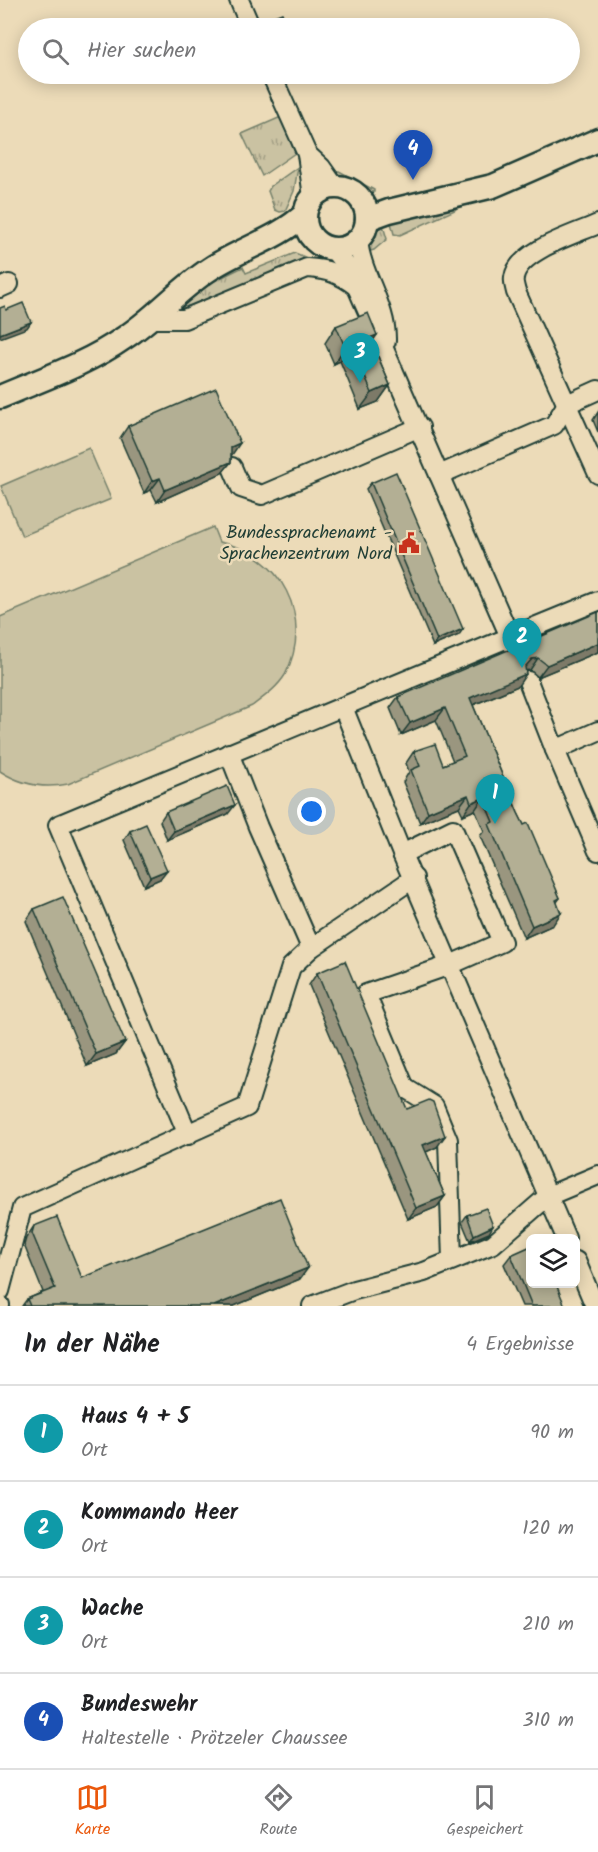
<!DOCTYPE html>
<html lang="de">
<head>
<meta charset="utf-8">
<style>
  :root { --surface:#fff; --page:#f2f2f2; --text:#202124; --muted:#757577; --line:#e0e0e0; --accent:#ea580c }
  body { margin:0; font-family:Kalam,sans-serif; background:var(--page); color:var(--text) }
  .controls { position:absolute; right:18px; bottom:18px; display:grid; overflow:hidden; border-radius:9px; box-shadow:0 3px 15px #0003 }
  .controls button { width:54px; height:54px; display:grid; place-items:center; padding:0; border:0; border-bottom:2px solid var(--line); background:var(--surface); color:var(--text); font:30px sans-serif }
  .you { position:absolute; left:312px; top:812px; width:21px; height:21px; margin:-15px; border:4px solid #fff; border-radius:50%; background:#1a73e8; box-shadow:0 0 0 9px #1a73e833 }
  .badge { display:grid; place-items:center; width:39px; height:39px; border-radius:50%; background:var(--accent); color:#fff; font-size:20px; font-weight:700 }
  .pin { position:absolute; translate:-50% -50px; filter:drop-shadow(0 2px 3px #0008) }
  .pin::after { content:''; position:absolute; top:32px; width:21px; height:18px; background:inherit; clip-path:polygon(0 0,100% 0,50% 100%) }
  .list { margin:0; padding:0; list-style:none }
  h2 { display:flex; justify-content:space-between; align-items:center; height:78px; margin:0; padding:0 24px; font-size:26px }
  h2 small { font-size:20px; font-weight:400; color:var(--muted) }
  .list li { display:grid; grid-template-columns:39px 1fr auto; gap:18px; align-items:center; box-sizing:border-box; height:96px; padding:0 24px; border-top:2px solid var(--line) }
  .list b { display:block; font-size:22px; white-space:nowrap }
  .list p { margin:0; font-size:20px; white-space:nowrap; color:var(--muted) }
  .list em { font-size:20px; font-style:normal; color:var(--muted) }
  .icon { flex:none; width:33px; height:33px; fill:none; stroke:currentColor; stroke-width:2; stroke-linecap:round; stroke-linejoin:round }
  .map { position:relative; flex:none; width:598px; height:1306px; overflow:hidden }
  .search { position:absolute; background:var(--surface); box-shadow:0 3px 15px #0003; left:18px; right:18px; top:18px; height:66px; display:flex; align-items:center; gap:15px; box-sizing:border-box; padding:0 21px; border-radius:33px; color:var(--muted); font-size:22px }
  .sheet { height:462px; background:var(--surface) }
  nav { display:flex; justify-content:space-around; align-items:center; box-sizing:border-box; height:84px; border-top:2px solid var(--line); background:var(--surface); font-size:16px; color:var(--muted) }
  nav a { display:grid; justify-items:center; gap:3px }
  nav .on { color:var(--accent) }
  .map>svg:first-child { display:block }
  .grass { fill:url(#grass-tufts); stroke:#74806b; stroke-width:1.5 }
  .garden { fill:#cac2a2; stroke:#74806b; stroke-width:1.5 }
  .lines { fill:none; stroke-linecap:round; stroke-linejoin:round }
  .minor-casing { stroke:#1f3d34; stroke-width:22 }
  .major-casing { stroke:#1f3d34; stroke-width:27 }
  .minor { stroke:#ecdbb8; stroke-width:18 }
  .major { stroke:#ecdbb8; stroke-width:22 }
  .wall { fill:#9a967f; stroke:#1f3d34; stroke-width:1.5 }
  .shaded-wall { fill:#7d7a68; stroke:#1f3d34; stroke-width:1.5 }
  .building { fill:#b3af94; stroke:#1f3d34; stroke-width:1.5 }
  .labels { text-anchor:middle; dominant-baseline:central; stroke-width:5; stroke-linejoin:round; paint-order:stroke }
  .poi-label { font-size:18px; fill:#1f3d34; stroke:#ecdbb8; text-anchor:end }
</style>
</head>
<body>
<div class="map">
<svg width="598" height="1306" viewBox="0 0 598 1306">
  <defs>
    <pattern id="grass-tufts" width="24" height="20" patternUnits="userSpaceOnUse" patternTransform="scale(1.5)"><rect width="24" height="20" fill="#cac2a2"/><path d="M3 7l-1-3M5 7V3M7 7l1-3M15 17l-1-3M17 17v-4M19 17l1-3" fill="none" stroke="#a39f85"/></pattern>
  </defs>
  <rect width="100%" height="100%" fill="#ecdbb8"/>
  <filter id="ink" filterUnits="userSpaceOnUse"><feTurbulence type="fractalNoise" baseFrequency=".0167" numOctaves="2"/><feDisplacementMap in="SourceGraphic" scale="12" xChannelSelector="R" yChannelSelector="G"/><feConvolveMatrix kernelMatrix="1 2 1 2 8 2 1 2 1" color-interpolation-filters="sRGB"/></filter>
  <g filter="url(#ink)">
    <g class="grass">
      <polygon points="281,117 295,153 262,176 242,134"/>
      <polygon points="298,167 294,191 285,211 280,212 275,210 268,191 271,186"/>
      <polygon points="339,171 374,190 374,192 364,191 330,172"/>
      <polygon points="467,197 455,210 400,235 394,234 389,215"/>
      <polygon points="381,219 387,239 374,250 364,253 368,237 374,240 376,237 370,233"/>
      <polygon points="295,253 319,263 204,307 169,312 210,283 243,267 246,273"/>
    </g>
    <g class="garden">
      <polygon points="89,448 111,499 22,536 1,486"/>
      <path d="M213 527 219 542C281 553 315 618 285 675 277 688 264 697 252 706L68 784C44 789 20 784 0 771V617Z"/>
    </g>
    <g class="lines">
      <defs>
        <g id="minor">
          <polyline points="239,0 251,28"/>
          <polyline points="271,74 307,154 313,197"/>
          <polyline points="307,154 321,167 335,187"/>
          <path d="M598 224C576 234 517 251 514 278 513 282 515 288 516 292L598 474"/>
          <path d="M358 240C361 275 387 306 386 341"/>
          <polyline points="332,248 349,269 510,637 598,601"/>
          <polyline points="0,288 9,284"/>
          <path d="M148 319H184L307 268C327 269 340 274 356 286"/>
          <polyline points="232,467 241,488 262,495 420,427"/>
          <polyline points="439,475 554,425 567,404 598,390"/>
          <polyline points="528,681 555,750"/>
          <polyline points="343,707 402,854 566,1238"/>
          <polyline points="598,731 555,750 598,851"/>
          <polyline points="229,753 258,827 311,948"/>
          <polyline points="402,854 453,829 502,942 450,965 366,994 405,1088 434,1106 448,1140 452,1260"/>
          <polyline points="188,1135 58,825 510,637 517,655"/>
          <polyline points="576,1261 595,1306"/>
          <polyline points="0,1291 22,1208 247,1107 291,967 311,948 414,878"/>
          <polyline points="0,1305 0,1306"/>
          <polyline points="312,1306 354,1290 424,1272 493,1244 548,1196 598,1175"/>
        </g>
        <g id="major">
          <circle cx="336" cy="218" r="31"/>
          <polyline points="367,219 389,211 493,186 598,140"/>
          <path d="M0 397C42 379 87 364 124 338 155 318 179 289 210 269 240 249 278 239 305 214"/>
        </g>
      </defs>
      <use href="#minor" class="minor-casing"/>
      <use href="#major" class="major-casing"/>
      <use href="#minor" class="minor"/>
      <use href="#major" class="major"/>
    </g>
    <g class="wall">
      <polygon points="264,20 284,27 279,28 263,28 261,23"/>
      <polygon points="336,326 372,342 390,385 378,402 360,409 340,361 334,364 325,343"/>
      <polygon points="598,412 598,432 593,420"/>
      <polygon points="128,426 232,455 231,455 231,462 222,473 157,502 151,490 144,493 120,438"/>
      <polygon points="371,483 459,635 433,646 366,489"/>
      <polygon points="598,612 598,652 538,677 530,670 526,671 518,686 473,705 518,813 560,898 557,902 553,925 524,938 480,836 484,831 475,810 463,815 459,807 420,823 403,782 409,772 406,763 414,751 443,765 453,761 436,720 401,735 390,708 398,697 523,654 528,654 527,650 535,639"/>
      <polygon points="166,812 228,814 167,840 160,821"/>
      <polygon points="130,831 160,879 144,886 124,840"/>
      <polygon points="34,909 125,1042 116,1054 87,1066 26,921"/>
      <polygon points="317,973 407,1109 437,1147 426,1152 445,1196 437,1207 408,1219 309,985"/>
      <polygon points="467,1215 489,1233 470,1241 462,1222"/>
      <polygon points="34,1226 82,1278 300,1279 234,1306 22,1306 27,1299 43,1292 24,1245 26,1238"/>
      <polygon points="511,1255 565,1306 522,1306 504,1264"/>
    </g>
    <g class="shaded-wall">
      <polygon points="287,23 284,27 279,28 273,28"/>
      <polygon points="31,322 27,328 0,338 0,334"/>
      <polygon points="377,335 366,351 370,338"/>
      <polygon points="351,345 340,361 334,364 345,347"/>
      <polygon points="390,385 378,402 360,409 372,393"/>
      <polygon points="240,443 232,455 222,459 231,447"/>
      <polygon points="231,462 222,473 157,502 165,490"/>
      <polygon points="160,478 151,490 144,493 152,481"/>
      <polygon points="463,629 459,635 433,646 437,640"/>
      <polygon points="598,643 598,652 538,677 547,665"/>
      <polygon points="538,658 530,670 523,671 526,674 518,686 461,710 470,698 532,659"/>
      <polygon points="445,708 436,720 401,735 410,723"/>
      <polygon points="468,795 459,807 420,823 428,812"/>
      <polygon points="483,798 475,810 463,815 471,803"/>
      <polygon points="235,805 228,814 167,840 174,831"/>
      <polygon points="167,870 160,879 144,886 150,877"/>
      <polygon points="561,913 553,925 524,938 532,926"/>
      <polygon points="125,1042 116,1054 87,1066 96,1054"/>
      <polygon points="445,1136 437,1147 415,1157 423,1145"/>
      <polygon points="445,1196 437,1207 408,1219 416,1208"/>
      <polygon points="493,1226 489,1233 470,1241 474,1235"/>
      <polygon points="308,1268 300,1279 234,1306 214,1306"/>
    </g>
    <g class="building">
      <polygon points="282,13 287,23 273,28 267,28 264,20"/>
      <polygon points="23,303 31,322 0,334 0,308 5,306 6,310"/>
      <polygon points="368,313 377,335 370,338 390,385 372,393 351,345 345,347 336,326"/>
      <polygon points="216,388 240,443 231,447 231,462 165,490 160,478 152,481 128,426"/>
      <polygon points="396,472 463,629 437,640 371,483"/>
      <polygon points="598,612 598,643 547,665 538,658 532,659 525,667 526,674 470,698 518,813 524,825 528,823 560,898 556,900 561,913 532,926 489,824 493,822 483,798 471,803 468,795 428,812 411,770 420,766 414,751 435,744 443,765 465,756 445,708 410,723 398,697 515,647 523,654 530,653 536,646 535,639"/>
      <polygon points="227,786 235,805 174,831 166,812"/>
      <polygon points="146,824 167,870 150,877 130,831"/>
      <polygon points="63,897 125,1042 96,1054 34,909"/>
      <polygon points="345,961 407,1109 429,1100 433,1102 445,1136 423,1145 445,1196 416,1208 317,973"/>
      <polygon points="280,1198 308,1268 214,1306 30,1306 27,1299 55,1288 32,1233 34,1226 57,1217 82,1278"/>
      <polygon points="486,1208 493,1226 474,1235 467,1215"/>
      <polygon points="531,1246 531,1284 556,1284 565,1306 532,1306 511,1255"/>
    </g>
  </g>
  <defs>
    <symbol id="civic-bare" viewBox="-9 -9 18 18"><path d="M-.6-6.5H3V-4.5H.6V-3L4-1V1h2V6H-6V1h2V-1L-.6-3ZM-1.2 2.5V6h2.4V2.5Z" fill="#c8321e" stroke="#ecdbb8" stroke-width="2.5" paint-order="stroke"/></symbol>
  </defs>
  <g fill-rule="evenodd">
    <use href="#civic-bare" x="394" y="528" width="30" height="30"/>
  </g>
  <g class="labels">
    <g class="poi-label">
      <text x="392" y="533">Bundessprachenamt -<tspan x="392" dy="21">Sprachenzentrum Nord</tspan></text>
    </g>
  </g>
</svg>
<div class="controls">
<button><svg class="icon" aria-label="layers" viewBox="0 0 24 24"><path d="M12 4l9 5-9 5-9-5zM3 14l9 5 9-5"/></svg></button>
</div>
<div class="you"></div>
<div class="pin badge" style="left:495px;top:824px;background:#0f9aa8">1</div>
<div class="pin badge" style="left:522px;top:668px;background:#0f9aa8">2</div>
<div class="pin badge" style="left:360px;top:383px;background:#0f9aa8">3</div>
<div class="pin badge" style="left:413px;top:180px;background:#1a4fb4">4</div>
<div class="search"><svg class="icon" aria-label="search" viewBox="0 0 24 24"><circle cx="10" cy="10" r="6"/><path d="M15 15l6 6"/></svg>Hier suchen</div>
</div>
<section class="sheet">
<h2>In der Nähe<small>4 Ergebnisse</small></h2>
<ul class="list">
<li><span class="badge" style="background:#0f9aa8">1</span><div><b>Haus 4 + 5</b><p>Ort</p></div><em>90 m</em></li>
<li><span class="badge" style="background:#0f9aa8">2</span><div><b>Kommando Heer</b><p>Ort</p></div><em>120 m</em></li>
<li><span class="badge" style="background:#0f9aa8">3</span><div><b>Wache</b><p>Ort</p></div><em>210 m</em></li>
<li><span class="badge" style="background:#1a4fb4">4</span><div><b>Bundeswehr</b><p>Haltestelle · Prötzeler Chaussee</p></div><em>310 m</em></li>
</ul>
</section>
<nav>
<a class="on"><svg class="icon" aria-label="map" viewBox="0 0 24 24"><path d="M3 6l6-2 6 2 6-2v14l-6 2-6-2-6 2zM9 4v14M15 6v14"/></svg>Karte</a>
<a><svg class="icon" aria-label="directions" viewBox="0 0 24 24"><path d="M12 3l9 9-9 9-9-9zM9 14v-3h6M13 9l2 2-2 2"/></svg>Route</a>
<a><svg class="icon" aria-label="saved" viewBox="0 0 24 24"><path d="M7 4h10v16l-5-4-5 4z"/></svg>Gespeichert</a>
</nav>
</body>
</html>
